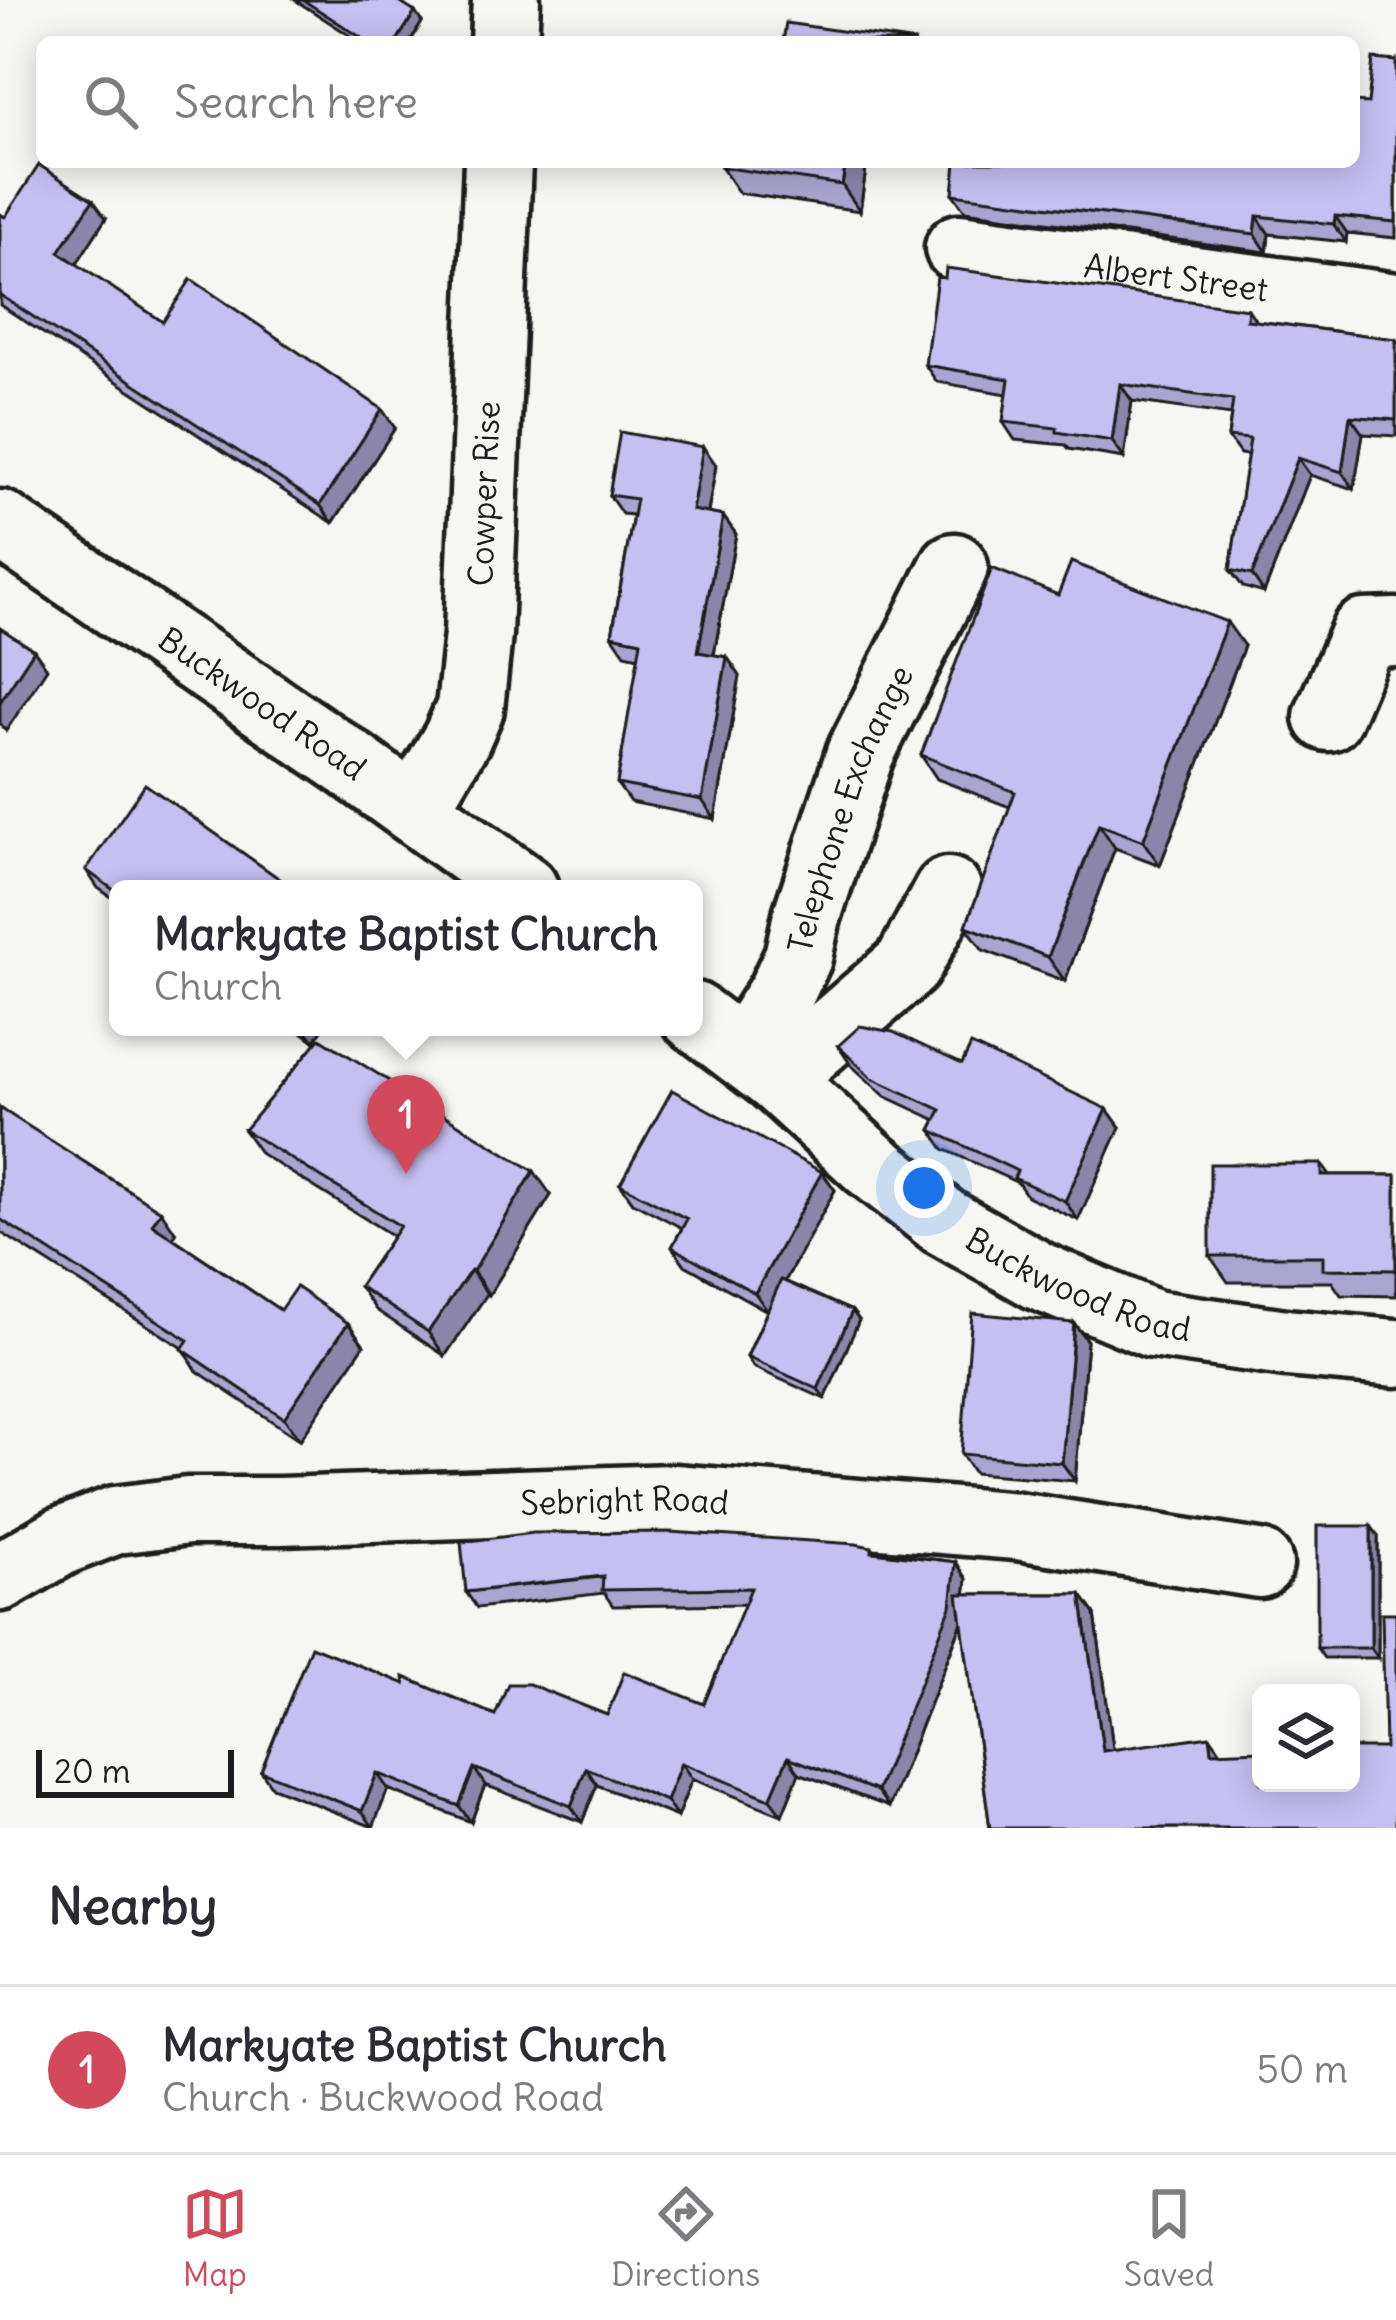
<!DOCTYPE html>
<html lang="en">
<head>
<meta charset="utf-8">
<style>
  :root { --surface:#fff; --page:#f7f7f7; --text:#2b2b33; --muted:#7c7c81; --line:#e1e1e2; --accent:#d1495b }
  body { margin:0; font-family:Delius,sans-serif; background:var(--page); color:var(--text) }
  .controls { position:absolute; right:36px; bottom:36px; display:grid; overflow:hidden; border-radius:18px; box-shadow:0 6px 30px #0003 }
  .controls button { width:108px; height:108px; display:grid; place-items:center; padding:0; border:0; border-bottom:3px solid var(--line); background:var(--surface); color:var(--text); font:60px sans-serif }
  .scale { position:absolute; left:36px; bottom:30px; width:198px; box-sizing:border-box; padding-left:12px; border:6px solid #1c1c1c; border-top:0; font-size:33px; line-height:42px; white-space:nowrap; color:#1c1c1c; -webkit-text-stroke:9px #f6f6f2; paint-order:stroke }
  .you { position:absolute; left:924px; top:1188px; width:42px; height:42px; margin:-30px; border:9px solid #fff; border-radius:50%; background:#1a73e8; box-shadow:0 0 0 18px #1a73e833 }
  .badge { display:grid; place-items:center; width:78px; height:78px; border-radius:50%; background:var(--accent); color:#fff; font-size:39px; font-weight:700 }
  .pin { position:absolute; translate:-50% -99px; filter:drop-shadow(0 3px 6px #0008) }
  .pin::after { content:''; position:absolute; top:63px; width:42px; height:36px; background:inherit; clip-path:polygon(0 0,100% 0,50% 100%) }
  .popup { position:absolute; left:109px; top:880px; width:594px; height:156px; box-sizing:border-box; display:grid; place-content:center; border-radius:18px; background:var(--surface); filter:drop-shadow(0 3px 9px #0005); font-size:39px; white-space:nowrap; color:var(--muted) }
  .popup b { font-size:45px; color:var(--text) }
  .popup::after { content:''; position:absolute; left:50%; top:100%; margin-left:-24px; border:24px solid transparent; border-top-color:var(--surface) }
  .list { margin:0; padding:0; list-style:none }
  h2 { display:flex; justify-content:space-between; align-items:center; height:156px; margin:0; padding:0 48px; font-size:51px }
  h2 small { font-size:39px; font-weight:400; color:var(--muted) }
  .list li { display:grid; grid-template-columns:78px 1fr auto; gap:36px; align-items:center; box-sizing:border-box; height:168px; padding:0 48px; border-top:3px solid var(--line) }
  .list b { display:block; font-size:45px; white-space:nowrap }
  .list p { margin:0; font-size:39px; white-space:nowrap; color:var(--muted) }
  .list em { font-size:39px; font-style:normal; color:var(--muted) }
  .icon { flex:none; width:66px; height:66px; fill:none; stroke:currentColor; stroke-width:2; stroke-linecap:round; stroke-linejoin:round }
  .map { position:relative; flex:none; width:1396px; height:1828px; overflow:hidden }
  .search { position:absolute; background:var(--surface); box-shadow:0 6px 30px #0003; left:36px; right:36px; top:36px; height:132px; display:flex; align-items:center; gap:30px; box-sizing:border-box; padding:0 42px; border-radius:18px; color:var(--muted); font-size:45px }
  .sheet { height:324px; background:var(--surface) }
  nav { display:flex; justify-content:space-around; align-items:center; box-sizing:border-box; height:168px; border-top:3px solid var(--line); background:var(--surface); font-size:33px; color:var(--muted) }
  nav a { display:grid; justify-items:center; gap:6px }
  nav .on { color:var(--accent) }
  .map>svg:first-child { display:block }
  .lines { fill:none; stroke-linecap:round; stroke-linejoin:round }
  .minor-casing { stroke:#1c1c1c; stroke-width:75 }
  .minor { stroke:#f6f6f2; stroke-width:66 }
  .wall { fill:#aaa5d0; stroke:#1c1c1c; stroke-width:3 }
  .shaded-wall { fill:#8b86a9; stroke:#1c1c1c; stroke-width:3 }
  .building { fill:#c6c0f2; stroke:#1c1c1c; stroke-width:3 }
  .labels { text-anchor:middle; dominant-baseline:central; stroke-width:10; stroke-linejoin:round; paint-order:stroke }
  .street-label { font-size:33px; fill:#1c1c1c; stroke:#f6f6f2 }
</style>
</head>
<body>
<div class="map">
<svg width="1396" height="1828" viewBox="0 0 1396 1828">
  <rect width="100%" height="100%" fill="#f6f6f2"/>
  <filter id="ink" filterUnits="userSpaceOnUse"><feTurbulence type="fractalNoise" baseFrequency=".00833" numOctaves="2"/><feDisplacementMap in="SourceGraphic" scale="24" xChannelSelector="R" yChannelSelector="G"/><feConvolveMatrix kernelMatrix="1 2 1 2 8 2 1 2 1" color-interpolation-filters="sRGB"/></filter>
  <g filter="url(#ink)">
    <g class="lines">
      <defs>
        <g id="minor">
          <polyline points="504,42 506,0"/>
          <path id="s1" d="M959 248 1396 307"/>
          <path id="s2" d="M0 524 348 762 524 889"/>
          <polyline points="1328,717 1364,633 1396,632"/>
          <path id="s3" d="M415 809 457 738 470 708 478 634 498 162"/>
          <path id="s4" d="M694 1016 777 1079 870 1164 944 1222 1039 1276 1153 1324 1286 1343 1396 1353"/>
          <path id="s5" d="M743 1052 781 993 798 957 807 916 860 754 954 567"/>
          <polyline points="777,1079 908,965 948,891"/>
          <path id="s6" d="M0 1577 62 1541 116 1520 188 1511H280L673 1498 1017 1526 1259 1564"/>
        </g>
      </defs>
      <use href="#minor" class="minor-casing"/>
      <use href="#minor" class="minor"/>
    </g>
    <g class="wall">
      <polygon points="295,0 396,0 422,22 410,42 360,42"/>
      <polygon points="1396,61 1396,238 1347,233 1346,242 1269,234 1267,252 965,211 953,194 1354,162 1368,103"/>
      <polygon points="722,162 867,162 860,211 739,193 721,167"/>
      <polygon points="0,214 5,217 106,218 76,264 163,322 395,428 333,523 0,305"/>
      <polygon points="1248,309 1256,321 1396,339 1396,436 1363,434 1354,489 1310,475 1264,593 1243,587 1230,570 1248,455 1240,454 1228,437 1231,415 1132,401 1124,458 1069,449 1066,445 1015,440 1003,422 1007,394 937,382 925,365"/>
      <polygon points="703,447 716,465 708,513 723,516 736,534 714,655 727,657 740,676 715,819 630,802 617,784 639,657 625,654 612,635 633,515 622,514 609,495"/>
      <polygon points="1058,595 1244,646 1160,865 1115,848 1065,981 983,950 966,926 1010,807 937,779 921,755"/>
      <polygon points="86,870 118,889 118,902 98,888"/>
      <polygon points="295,1027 324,1027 314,1041"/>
      <polygon points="838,1046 962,1064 1120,1127 1078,1220 1027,1196 1018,1183 944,1149 931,1130 936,1120 885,1096 851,1065"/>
      <polygon points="0,1108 176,1233 173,1238 280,1310 348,1323 364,1345 300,1440 197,1371 183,1348 0,1232"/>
      <polygon points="244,1130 551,1195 489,1295 487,1294 445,1356 376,1310 359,1286 393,1236 261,1154"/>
      <polygon points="1322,1164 1330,1175 1396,1175 1396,1296 1341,1295 1332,1282 1228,1282 1210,1256"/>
      <polygon points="822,1172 835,1190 785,1281 852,1311 859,1320 825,1399 753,1367 747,1357 767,1311 685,1265 672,1247 682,1228 633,1202 620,1184"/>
      <polygon points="1074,1323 1087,1341 1075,1481 974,1473 961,1454"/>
      <polygon points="1371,1526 1378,1536 1378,1658 1324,1658 1317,1648"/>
      <polygon points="872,1547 876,1552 956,1562 967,1579 965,1594 1081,1594 1095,1614 1113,1749 1221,1752 1396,1828 990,1828 962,1623 889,1807 799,1773 782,1815 692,1779 677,1817 597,1785 582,1822 485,1785 471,1822 388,1789 373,1827 272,1787 261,1771 405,1684 495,1715 607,1715 704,1704 745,1604 613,1606 604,1593 477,1608 466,1592"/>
    </g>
    <g class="shaded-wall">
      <polygon points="415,12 422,22 410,42 396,42"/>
      <polygon points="846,162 867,162 860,211 842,185"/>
      <polygon points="93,200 106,218 72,271 59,252"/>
      <polygon points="1257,216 1269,234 1267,252 1255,234"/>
      <polygon points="1335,216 1347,233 1346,242 1334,224"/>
      <polygon points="1120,384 1132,401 1124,458 1112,441"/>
      <polygon points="382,409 395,428 333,523 320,505"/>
      <polygon points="1350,416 1363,434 1354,489 1342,472"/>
      <polygon points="703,447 716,465 705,529 692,510"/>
      <polygon points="1298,458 1310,475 1264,593 1252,575"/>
      <polygon points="723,516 736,534 711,670 698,652"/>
      <polygon points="1227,622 1244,646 1160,865 1143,841"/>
      <polygon points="34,650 47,668 6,731 0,723 0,702"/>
      <polygon points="727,657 740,676 715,819 702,800"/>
      <polygon points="1099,824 1115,848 1065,981 1048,957"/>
      <polygon points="304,1027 324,1027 314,1041"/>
      <polygon points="1107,1109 1120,1127 1078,1220 1065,1201"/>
      <polygon points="534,1171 551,1195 489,1295 473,1271"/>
      <polygon points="822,1172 835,1190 768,1312 755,1293"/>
      <polygon points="161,1211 176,1233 167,1246 152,1224"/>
      <polygon points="471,1270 487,1294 445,1356 428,1332"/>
      <polygon points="852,1311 859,1320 825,1399 818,1389"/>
      <polygon points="348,1323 364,1345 300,1440 284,1418"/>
      <polygon points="1074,1323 1087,1341 1075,1481 1062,1463"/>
      <polygon points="1371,1526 1378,1536 1378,1658 1371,1648"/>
      <polygon points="956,1562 967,1579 962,1622 889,1807 877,1791"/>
      <polygon points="1081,1594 1095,1614 1116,1770 1103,1751"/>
      <polygon points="1210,1736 1224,1756 1212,1752"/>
      <polygon points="788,1757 799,1773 782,1815 770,1799"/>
      <polygon points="681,1763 692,1779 677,1817 666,1801"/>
      <polygon points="474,1768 485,1785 471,1822 459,1806"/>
      <polygon points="586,1768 597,1785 582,1822 571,1806"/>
      <polygon points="377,1773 388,1789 373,1827 362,1811"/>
    </g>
    <g class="building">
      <polygon points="303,0 396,0 415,12 396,42 368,42"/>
      <polygon points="786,23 916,42 783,42"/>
      <polygon points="1373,59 1396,61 1396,222 1335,216 1334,224 1257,216 1255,234 953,194 956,162 1354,162 1354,102 1368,103"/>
      <polygon points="722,162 846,162 842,185 721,167"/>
      <polygon points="39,165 93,200 59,252 163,322 191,279 382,409 320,505 0,295 0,214 5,217"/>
      <polygon points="946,268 1248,309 1247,320 1396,339 1396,420 1350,416 1342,472 1298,458 1252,575 1230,570 1250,439 1228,437 1233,400 1120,384 1112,441 1057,432 1057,428 1003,422 1009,379 925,365 937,277 945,278"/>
      <polygon points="620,432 703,447 692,510 723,516 698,652 727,657 702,800 617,784 641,641 612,635 636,499 609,495"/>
      <polygon points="1071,562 1227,622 1143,841 1099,824 1048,957 966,926 1015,792 921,755 992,568 1058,595"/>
      <polygon points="0,628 34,650 0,702"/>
      <polygon points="145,784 294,889 118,889 118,893 86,870"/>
      <polygon points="860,1026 893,1032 962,1064 971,1045 1107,1109 1065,1201 1014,1178 1017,1171 931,1130 941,1110 872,1078 838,1046"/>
      <polygon points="320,1038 534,1171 473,1271 471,1270 428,1332 359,1286 400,1226 244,1130"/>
      <polygon points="672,1090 822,1172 755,1293 672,1247 687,1219 620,1184"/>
      <polygon points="0,1108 161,1211 152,1224 280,1310 296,1287 348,1323 284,1418 182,1349 188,1340 0,1219"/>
      <polygon points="1210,1164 1322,1164 1322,1175 1396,1175 1396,1270 1323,1269 1323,1256 1210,1256"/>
      <polygon points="781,1280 852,1311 818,1389 747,1357"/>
      <polygon points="972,1313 1074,1323 1062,1463 961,1454"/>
      <rect x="1317" y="1526" width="54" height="122"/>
      <polygon points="670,1532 856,1544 872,1547 872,1552 956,1562 951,1606 877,1791 788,1757 770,1799 681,1763 666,1801 586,1768 571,1806 474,1768 459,1806 377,1773 362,1811 261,1771 311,1646 405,1684 404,1677 495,1715 508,1684 529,1684 607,1715 624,1672 704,1704 751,1588 602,1590 603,1576 466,1592 461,1542 533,1533"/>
      <polygon points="958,1594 1081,1594 1103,1751 1210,1736 1212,1752 1261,1750 1261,1783 1351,1783 1351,1748 1385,1748 1382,1613 1396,1613 1396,1828 990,1828"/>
    </g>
  </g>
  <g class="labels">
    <g class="street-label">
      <text stroke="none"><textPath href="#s1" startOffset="219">Albert Street</textPath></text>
      <text stroke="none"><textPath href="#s3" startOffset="330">Cowper Rise</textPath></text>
      <text stroke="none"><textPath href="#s2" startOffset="318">Buckwood Road</textPath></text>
      <text stroke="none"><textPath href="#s5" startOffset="267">Telephone Exchange</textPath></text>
      <text stroke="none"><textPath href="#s4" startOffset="474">Buckwood Road</textPath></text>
      <text stroke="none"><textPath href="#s6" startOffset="639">Sebright Road</textPath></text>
    </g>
  </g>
</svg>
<div class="controls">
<button><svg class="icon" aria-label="layers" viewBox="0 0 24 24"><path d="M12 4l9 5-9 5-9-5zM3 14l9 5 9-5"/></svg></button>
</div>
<div class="scale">20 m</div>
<div class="you"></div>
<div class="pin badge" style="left:406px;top:1174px">1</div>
<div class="popup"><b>Markyate Baptist Church</b>Church</div>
<div class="search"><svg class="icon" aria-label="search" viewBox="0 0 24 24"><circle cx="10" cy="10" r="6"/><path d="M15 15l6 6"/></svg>Search here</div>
</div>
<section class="sheet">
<h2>Nearby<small></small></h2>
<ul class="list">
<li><span class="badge">1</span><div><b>Markyate Baptist Church</b><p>Church · Buckwood Road</p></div><em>50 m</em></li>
</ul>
</section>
<nav>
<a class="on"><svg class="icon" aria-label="map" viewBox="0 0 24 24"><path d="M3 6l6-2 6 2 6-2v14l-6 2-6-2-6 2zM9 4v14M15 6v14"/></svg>Map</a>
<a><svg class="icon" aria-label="directions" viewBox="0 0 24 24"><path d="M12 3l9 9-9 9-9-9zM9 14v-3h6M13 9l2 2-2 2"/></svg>Directions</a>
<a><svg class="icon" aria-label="saved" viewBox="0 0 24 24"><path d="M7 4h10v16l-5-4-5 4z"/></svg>Saved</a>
</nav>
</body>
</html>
